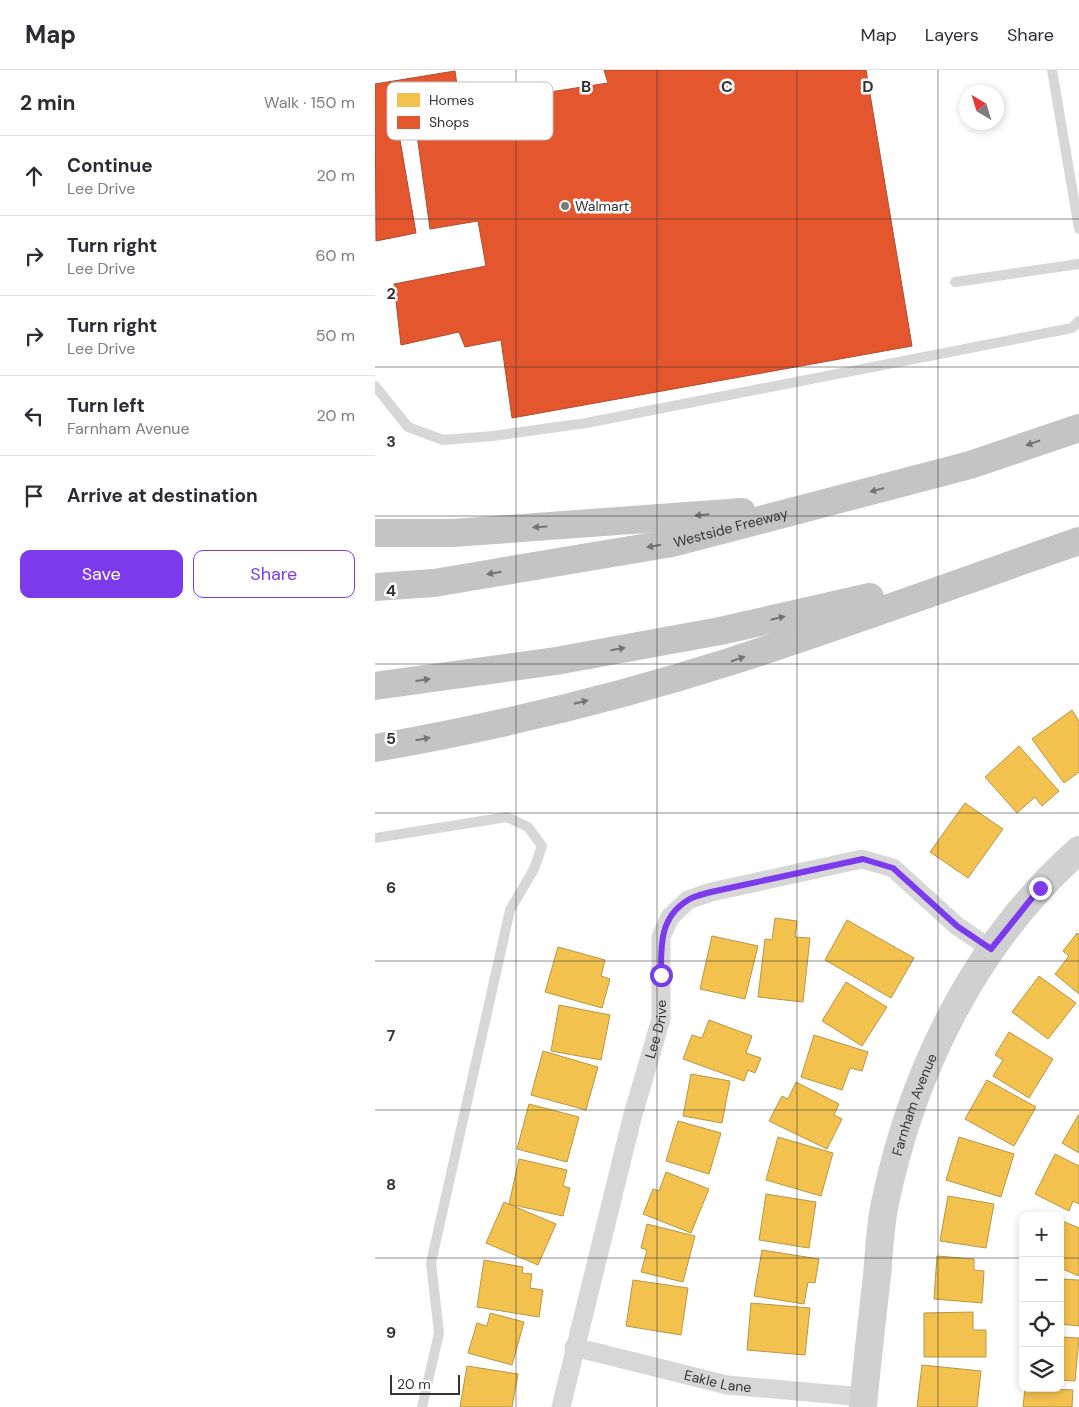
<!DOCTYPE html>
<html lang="en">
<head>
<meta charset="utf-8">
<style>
  :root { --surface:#fff; --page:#f7f7f7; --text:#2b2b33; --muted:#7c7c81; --line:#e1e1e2; --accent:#7c3aed }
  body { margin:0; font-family:"DM Sans",sans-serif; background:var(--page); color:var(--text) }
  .controls { position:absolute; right:15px; bottom:15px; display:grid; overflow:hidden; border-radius:10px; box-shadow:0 2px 8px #0003 }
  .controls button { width:45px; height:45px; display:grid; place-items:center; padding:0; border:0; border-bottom:1px solid var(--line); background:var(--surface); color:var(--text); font:25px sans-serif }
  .compass { position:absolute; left:584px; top:15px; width:45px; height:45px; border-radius:50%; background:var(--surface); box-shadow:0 2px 8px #0003; rotate:322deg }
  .scale { position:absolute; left:15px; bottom:12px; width:70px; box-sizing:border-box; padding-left:5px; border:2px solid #333; border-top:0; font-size:14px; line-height:18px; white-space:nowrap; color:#333; -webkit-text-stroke:4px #fff; paint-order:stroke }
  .stop { position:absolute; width:15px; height:15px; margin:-11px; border:4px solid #7c3aed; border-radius:50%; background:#fff }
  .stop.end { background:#7c3aed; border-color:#fff; box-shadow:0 1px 5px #0008 }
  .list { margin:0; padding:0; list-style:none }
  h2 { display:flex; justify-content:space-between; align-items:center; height:65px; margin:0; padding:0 20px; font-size:21px }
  h2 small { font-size:16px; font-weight:400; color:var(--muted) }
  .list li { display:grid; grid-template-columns:32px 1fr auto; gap:15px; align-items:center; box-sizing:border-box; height:80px; padding:0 20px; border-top:1px solid var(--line) }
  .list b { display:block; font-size:19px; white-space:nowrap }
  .list p { margin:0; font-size:16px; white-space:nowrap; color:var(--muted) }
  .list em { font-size:16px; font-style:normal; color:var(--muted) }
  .actions { display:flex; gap:10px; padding:15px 20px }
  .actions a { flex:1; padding:11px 0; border:1px solid var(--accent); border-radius:10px; text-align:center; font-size:18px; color:var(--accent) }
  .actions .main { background:var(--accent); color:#fff }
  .icon { flex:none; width:28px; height:28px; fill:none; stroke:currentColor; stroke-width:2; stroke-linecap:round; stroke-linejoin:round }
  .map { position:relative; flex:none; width:704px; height:1337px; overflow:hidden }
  header { display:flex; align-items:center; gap:30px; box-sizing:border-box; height:70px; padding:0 25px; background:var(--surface); border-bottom:1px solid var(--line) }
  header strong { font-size:24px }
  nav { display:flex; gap:28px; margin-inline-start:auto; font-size:18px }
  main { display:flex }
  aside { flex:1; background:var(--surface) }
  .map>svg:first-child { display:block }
  .homes { fill:#f2c14e; stroke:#b99646 }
  .shops { fill:#e4572e; stroke:#af4c30 }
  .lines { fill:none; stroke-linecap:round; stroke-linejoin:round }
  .lane { stroke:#d7d7d7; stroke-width:10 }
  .street { stroke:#d7d7d7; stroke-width:19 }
  .secondary { stroke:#d0d0d0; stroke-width:28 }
  .highway { stroke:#c4c4c4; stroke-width:28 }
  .oneway { fill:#747474 }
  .route { stroke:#7c3aed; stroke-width:6 }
  .grid { fill:none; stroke:#333; stroke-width:1; stroke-opacity:0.55 }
  .poi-dot { fill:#7a7a7a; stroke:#fff; stroke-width:2 }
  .labels { text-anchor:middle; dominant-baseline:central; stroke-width:5; stroke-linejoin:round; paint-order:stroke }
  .poi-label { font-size:14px; fill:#333; stroke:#fff; text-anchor:start }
  .street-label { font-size:14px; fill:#333; stroke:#fff }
  .key { fill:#fff; stroke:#c2c2c2; stroke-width:1 }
  .key-label { font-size:14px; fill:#333 }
  .grid-label { font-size:16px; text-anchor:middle; font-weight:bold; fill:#333; stroke:#fff; stroke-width:5; stroke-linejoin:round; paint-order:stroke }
</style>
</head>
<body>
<header>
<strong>Map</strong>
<nav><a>Map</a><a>Layers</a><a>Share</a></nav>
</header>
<main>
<aside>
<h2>2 min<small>Walk · 150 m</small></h2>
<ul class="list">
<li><svg class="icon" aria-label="ahead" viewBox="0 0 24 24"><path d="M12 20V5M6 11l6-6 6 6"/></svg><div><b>Continue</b><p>Lee Drive</p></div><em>20 m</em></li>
<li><svg class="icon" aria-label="right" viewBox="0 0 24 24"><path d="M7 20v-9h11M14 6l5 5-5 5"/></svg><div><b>Turn right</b><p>Lee Drive</p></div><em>60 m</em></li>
<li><svg class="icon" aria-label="right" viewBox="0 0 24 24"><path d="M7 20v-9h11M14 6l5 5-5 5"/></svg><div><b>Turn right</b><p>Lee Drive</p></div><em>50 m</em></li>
<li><svg class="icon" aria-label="left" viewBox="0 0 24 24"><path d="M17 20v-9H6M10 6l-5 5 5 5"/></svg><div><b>Turn left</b><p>Farnham Avenue</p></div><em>20 m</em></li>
<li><svg class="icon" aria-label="arrive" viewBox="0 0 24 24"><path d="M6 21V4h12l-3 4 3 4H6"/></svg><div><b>Arrive at destination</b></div></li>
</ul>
<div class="actions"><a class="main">Save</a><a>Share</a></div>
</aside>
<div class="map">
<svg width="704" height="1337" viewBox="0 0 704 1337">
  <rect width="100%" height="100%" fill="#fff"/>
  <g class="homes">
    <polygon points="697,640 704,651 704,702 689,713 657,669"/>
    <polygon points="644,676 684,721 667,736 660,727 642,743 610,707"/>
    <polygon points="590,733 628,759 593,808 555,782"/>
    <polygon points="400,848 422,851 420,867 435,868 428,932 383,927 390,869 397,870"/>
    <polygon points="472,850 539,888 516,928 450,890"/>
    <polygon points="702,863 704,865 704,924 680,904 694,886 688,881"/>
    <polygon points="337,866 383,876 370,929 325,919"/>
    <polygon points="183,877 230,890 226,906 235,909 227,938 170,922"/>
    <polygon points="664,906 701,933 673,969 637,942"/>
    <polygon points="471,912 512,937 487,976 447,951"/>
    <polygon points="184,935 235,945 226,990 176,981"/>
    <polygon points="334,950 377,966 371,983 386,988 380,1003 373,1000 369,1011 308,989 317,965 327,968"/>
    <polygon points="634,962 678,989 654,1028 618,1006 628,990 620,985"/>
    <polygon points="439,965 493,982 487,1001 475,998 467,1020 426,1007"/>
    <polygon points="168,981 223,997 211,1040 156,1025"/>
    <polygon points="316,1004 355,1011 347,1053 308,1046"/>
    <polygon points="612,1010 661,1037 639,1076 590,1049"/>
    <polygon points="421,1012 464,1034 459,1045 467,1049 452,1079 394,1051 407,1026 413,1029"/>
    <polygon points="154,1034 204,1047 192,1092 142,1079"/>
    <polygon points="704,1044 704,1083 687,1073"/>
    <polygon points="303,1051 346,1063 334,1104 291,1091"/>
    <polygon points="403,1067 458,1083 446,1126 391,1110"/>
    <polygon points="584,1067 639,1084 626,1127 571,1110"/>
    <polygon points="680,1084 704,1096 704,1134 698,1131 694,1141 660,1124"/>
    <polygon points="144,1089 192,1100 188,1116 195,1118 188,1146 134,1134"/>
    <polygon points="291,1102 334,1119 316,1163 268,1144 278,1119 284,1121"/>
    <polygon points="391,1124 441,1132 434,1178 384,1170"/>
    <polygon points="573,1126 619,1134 611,1178 565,1171"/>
    <polygon points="129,1132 181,1154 163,1195 111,1173"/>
    <polygon points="685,1150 704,1158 704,1206 685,1198"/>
    <polygon points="272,1154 320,1166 308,1212 266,1202 272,1180 266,1178"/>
    <polygon points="387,1180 444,1189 440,1213 433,1212 429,1234 379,1226"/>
    <polygon points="562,1186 599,1189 599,1200 609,1201 607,1233 559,1229"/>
    <polygon points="109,1190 148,1197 147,1203 157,1204 155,1218 168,1220 164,1247 102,1237"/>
    <polygon points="685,1209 704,1210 704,1256 685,1254"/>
    <polygon points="258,1210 313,1218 306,1265 251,1256"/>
    <polygon points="376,1233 435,1238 430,1285 372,1280"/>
    <polygon points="598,1242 598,1260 611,1260 611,1287 549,1287 549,1243"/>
    <polygon points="115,1243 149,1252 137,1295 93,1283 102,1253 112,1256"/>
    <polygon points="685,1267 704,1268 700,1311 685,1310"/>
    <polygon points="547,1295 606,1301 602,1337 542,1337"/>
    <polygon points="92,1296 143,1304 137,1337 85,1337"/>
    <polygon points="650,1318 698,1320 697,1337 648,1337"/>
  </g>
  <g class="shops">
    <polygon points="229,0 491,0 537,276 137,348 126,270 90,277 84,262 26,275 19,214 111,196 103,151 55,159 39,43 233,13"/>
    <polygon points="80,1 83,22 19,35 41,163 1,171 0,14"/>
  </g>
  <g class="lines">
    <g class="lane">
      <polyline points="677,0 704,159"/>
      <polyline points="580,212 704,194"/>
      <polyline points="0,316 33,357 68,370 118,366 211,353 697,258 704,251"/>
      <polyline points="0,768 132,747 153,757 167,776 159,799 135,840 56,1193 64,1263 47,1337"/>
    </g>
    <g class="street">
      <path id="s1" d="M199 1277 352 1315 489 1327"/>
      <path id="s2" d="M186 1337 257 1048 286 949V867L295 847 313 830 336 822 487 789 518 798 582 856 616 879"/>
    </g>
    <path class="secondary" id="s3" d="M488 1337C492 1293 497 1249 502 1206 504 1183 505 1160 509 1138 536 1003 600 872 704 780"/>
    <g class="highway">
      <polyline points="0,463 78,463 367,442"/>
      <path id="s4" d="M0 517 59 513 297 473 595 395 704 358"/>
      <polyline points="0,616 181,591 345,561 495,527"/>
      <path d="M0 678C120 657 241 628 357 591 473 554 588 511 704 471"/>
    </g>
  </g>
  <defs><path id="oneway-solid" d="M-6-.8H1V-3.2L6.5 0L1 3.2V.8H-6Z" transform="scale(1.25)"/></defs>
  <g class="oneway">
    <use href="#oneway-solid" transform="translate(658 373) rotate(161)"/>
    <use href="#oneway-solid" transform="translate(502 420) rotate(165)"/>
    <use href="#oneway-solid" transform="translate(327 445) rotate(175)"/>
    <use href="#oneway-solid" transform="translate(165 457) rotate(176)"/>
    <use href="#oneway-solid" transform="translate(279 476) rotate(170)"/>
    <use href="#oneway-solid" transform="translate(119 503) rotate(170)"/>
    <use href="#oneway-solid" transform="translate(403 548) rotate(-13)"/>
    <use href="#oneway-solid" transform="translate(243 579) rotate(-10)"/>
    <use href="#oneway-solid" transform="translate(363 589) rotate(-19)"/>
    <use href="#oneway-solid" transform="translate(48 610) rotate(-8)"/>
    <use href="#oneway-solid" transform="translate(206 632) rotate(-14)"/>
    <use href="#oneway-solid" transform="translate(48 669) rotate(-10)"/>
  </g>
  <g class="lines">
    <path class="route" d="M286 905C286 876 284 848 313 830 319 826 329 824 336 822L488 789 518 798 582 856 616 879 665 818"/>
  </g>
  <path class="grid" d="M141 0V1337M282 0V1337M422 0V1337M563 0V1337M0 149H704M0 297H704M0 446H704M0 594H704M0 743H704M0 891H704M0 1040H704M0 1188H648M685 1188H704"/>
  <circle class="poi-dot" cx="190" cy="136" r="5"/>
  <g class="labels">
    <g class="poi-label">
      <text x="200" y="136">Walmart</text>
    </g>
    <g class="street-label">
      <text stroke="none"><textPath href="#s4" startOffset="361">Westside Freeway</textPath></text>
      <text stroke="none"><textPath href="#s2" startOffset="390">Lee Drive</textPath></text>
      <text stroke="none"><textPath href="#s3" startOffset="308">Farnham Avenue</textPath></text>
      <text stroke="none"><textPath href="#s1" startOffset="148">Eakle Lane</textPath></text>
    </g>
  </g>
  <rect x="12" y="12" width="166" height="58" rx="8" class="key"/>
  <rect x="22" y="23" width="23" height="14" fill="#f2c14e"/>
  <rect x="22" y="46" width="23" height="13" fill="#e4572e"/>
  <g class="key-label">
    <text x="54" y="35">Homes</text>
    <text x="54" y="57">Shops</text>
  </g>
  <g class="grid-label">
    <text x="211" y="22">B</text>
    <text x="352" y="22">C</text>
    <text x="493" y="22">D</text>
    <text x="16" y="229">2</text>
    <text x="16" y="377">3</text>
    <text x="16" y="526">4</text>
    <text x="16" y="674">5</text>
    <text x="16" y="823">6</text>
    <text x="16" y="971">7</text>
    <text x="16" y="1120">8</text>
    <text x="16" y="1268">9</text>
  </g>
</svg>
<div class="controls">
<button>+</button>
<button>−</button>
<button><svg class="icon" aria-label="locate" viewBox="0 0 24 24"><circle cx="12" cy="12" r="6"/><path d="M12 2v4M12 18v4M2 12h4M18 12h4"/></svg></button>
<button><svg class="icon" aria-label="layers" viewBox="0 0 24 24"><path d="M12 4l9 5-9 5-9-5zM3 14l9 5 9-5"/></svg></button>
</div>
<svg class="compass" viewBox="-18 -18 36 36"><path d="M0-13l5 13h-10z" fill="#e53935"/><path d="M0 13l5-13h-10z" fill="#7c7c81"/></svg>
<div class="scale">20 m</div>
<div class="stop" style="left:286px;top:905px"></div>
<div class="stop end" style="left:665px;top:818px"></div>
</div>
</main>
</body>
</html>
